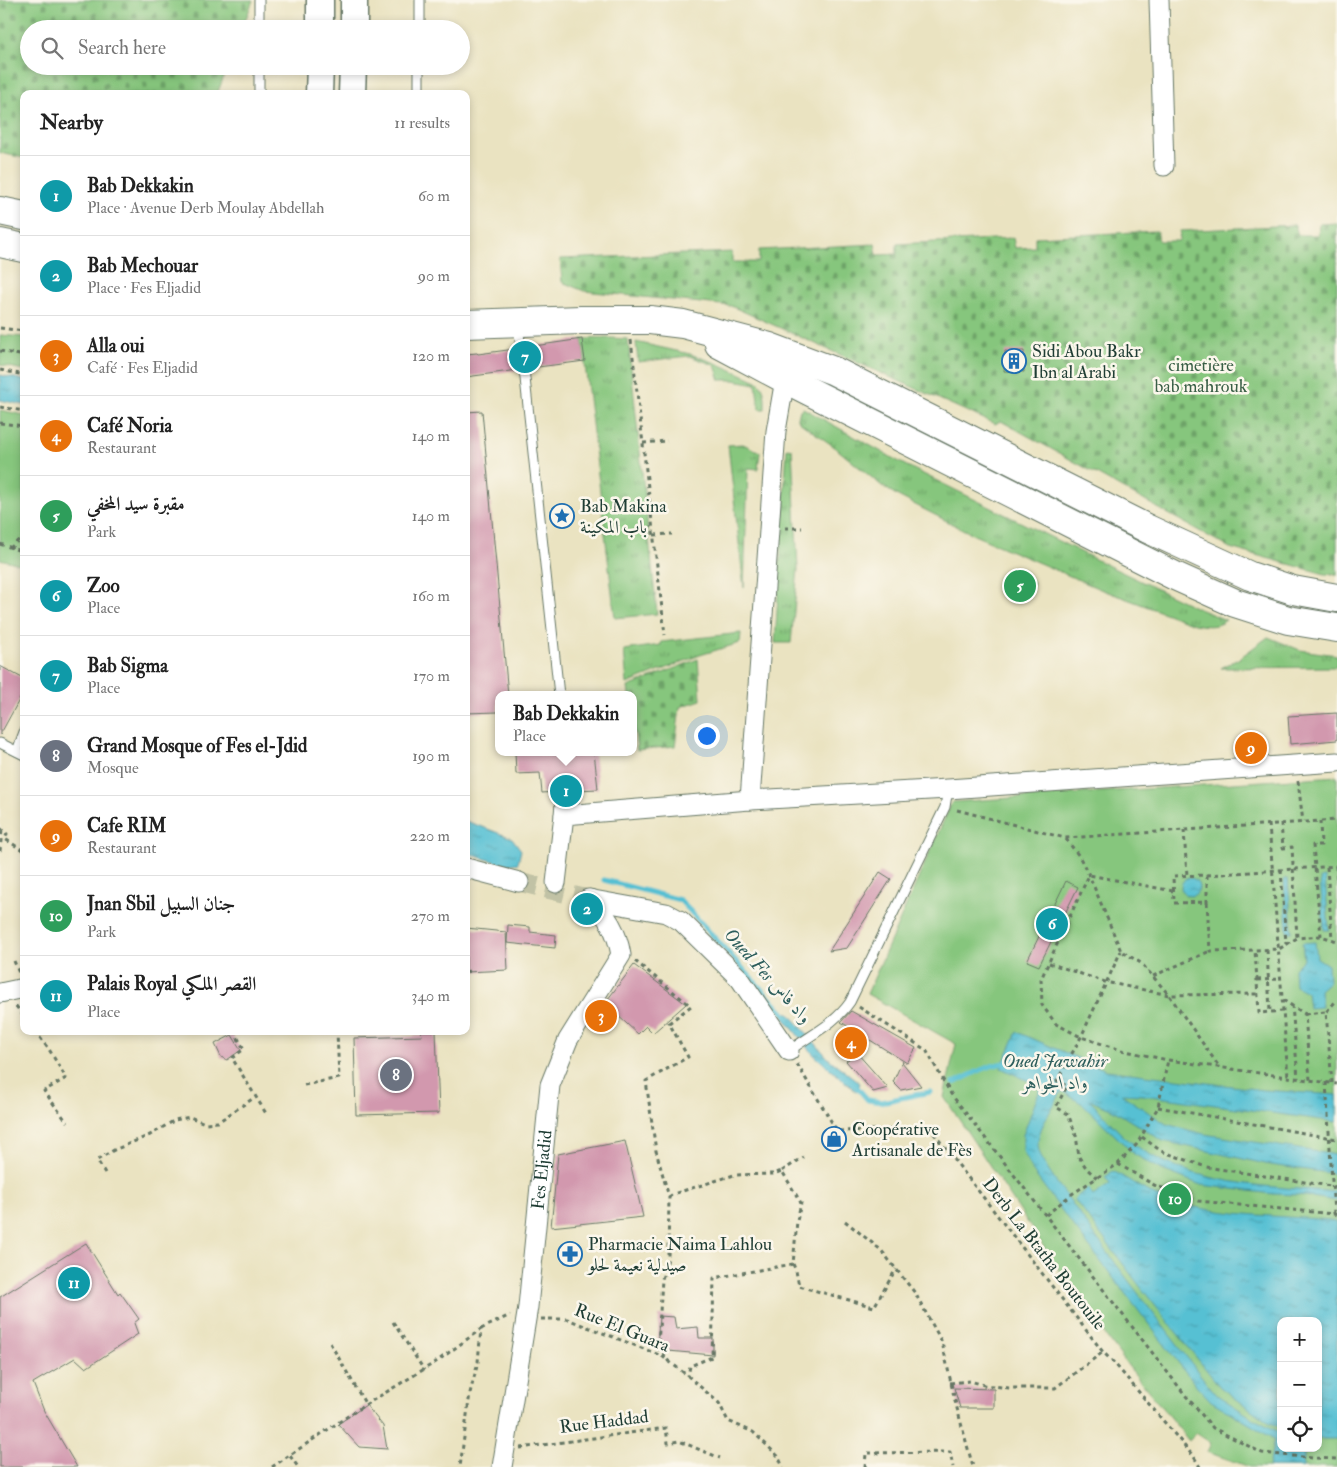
<!DOCTYPE html>
<html lang="en">
<head>
<meta charset="utf-8">
<style>
  :root { --surface:#fff; --page:#f2f2f2; --text:#222; --muted:#767676; --line:#e0e0e0; --accent:#d93025 }
  body { margin:0; font-family:"IM FELL Double Pica",Amiri,serif; background:var(--page); color:var(--text) }
  .controls { position:absolute; right:15px; bottom:15px; display:grid; overflow:hidden; border-radius:10px; box-shadow:0 2px 8px #0003 }
  .controls button { width:45px; height:45px; display:grid; place-items:center; padding:0; border:0; border-bottom:1px solid var(--line); background:var(--surface); color:var(--text); font:25px sans-serif }
  .you { position:absolute; left:706px; top:735px; width:18px; height:18px; margin:-12px; border:4px solid #fff; border-radius:50%; background:#1a73e8; box-shadow:0 0 0 8px #1a73e833 }
  .badge { display:grid; place-items:center; width:32px; height:32px; border-radius:50%; background:var(--accent); color:#fff; font-size:16px; font-weight:700 }
  .pin { position:absolute; translate:-50% -50%; border:2px solid #fff; box-shadow:0 1px 5px #0006 }
  .popup { position:absolute; left:495px; top:691px; width:142px; height:65px; box-sizing:border-box; display:grid; place-content:center; border-radius:10px; background:var(--surface); filter:drop-shadow(0 1px 4px #0005); font-size:16px; white-space:nowrap; color:var(--muted) }
  .popup b { font-size:19px; color:var(--text) }
  .popup::after { content:''; position:absolute; left:50%; top:100%; margin-left:-10px; border:10px solid transparent; border-top-color:var(--surface) }
  .list { margin:0; padding:0; list-style:none }
  h2 { display:flex; justify-content:space-between; align-items:center; height:65px; margin:0; padding:0 20px; font-size:21px }
  h2 small { font-size:16px; font-weight:400; color:var(--muted) }
  .list li { display:grid; grid-template-columns:32px 1fr auto; gap:15px; align-items:center; box-sizing:border-box; height:80px; padding:0 20px; border-top:1px solid var(--line) }
  .list b { display:block; font-size:19px; white-space:nowrap }
  .list p { margin:0; font-size:16px; white-space:nowrap; color:var(--muted) }
  .list em { font-size:16px; font-style:normal; color:var(--muted) }
  .icon { flex:none; width:28px; height:28px; fill:none; stroke:currentColor; stroke-width:2; stroke-linecap:round; stroke-linejoin:round }
  .map { position:relative; flex:none; width:1337px; height:1467px; overflow:hidden }
  .search { position:absolute; background:var(--surface); box-shadow:0 2px 8px #0003; left:20px; top:20px; width:450px; height:55px; display:flex; align-items:center; gap:12px; box-sizing:border-box; padding:0 18px; border-radius:28px; color:var(--muted); font-size:19px }
  .panel { position:absolute; background:var(--surface); box-shadow:0 2px 8px #0003; left:20px; top:90px; width:450px; height:945px; border-radius:10px }
  .map>svg:first-child { display:block }
  .grass { fill:url(#grass-tufts); stroke:#528258 }
  .cemetery { fill:url(#cemetery-stones); stroke:#528258 }
  .park { fill:#86c67d; stroke:#528258; fill-rule:evenodd }
  .garden { fill:url(#garden-dots); stroke:#528258 }
  .water { fill:url(#water-ripples); stroke:#3a7e84 }
  .lines { fill:none; stroke-linecap:round; stroke-linejoin:round }
  .stream { stroke:#56c0d3; stroke-width:5 }
  .building { fill:#d298ae }
  .street-tunnel { stroke:#c1c2a5; stroke-width:19; stroke-dasharray:19 9; stroke-linecap:butt }
  .lane-casing { stroke:#667765; stroke-width:11 }
  .street-casing { stroke:#667765; stroke-width:21 }
  .secondary-casing { stroke:#667765; stroke-width:29 }
  .primary-casing { stroke:#667765; stroke-width:30 }
  .path { stroke:#667765; stroke-width:3; stroke-dasharray:4 4; stroke-linecap:butt }
  .lane { stroke:#fff; stroke-width:9 }
  .street { stroke:#fff; stroke-width:19 }
  .secondary { stroke:#fff; stroke-width:26 }
  .primary { stroke:#fff; stroke-width:28 }
  .labels { text-anchor:middle; dominant-baseline:central; stroke-width:5; stroke-linejoin:round; paint-order:stroke }
  .poi-label { font-size:18px; fill:#1f3d34; stroke:#fbf7ec; text-anchor:start }
  .park-label { font-size:18px; fill:#395f46; stroke:#fbf7ec }
  .street-label { font-size:18px; fill:#1f3d34; stroke:#fbf7ec }
  .water-label { font-size:19px; font-style:italic; fill:#2d5e5c; stroke:#fbf7ec }
</style>
</head>
<body>
<div class="map">
<svg width="1337" height="1467" viewBox="0 0 1337 1467">
  <defs>
    <pattern id="grass-tufts" width="24" height="20" patternUnits="userSpaceOnUse" patternTransform="scale(1.25)"><rect width="24" height="20" fill="#86c67d"/><path d="M3 7l-1-3M5 7V3M7 7l1-3M15 17l-1-3M17 17v-4M19 17l1-3" fill="none" stroke="#6da267"/></pattern>
    <pattern id="cemetery-stones" width="16" height="16" patternUnits="userSpaceOnUse" patternTransform="scale(1.25)"><rect width="16" height="16" fill="#86c67d"/><path d="M2 7V4a2 2 0 0 1 4 0v3zM10 15v-3a2 2 0 0 1 4 0v3z" fill="#6da267"/></pattern>
    <pattern id="garden-dots" width="8" height="8" patternUnits="userSpaceOnUse" patternTransform="scale(1.25)"><rect width="8" height="8" fill="#86c67d"/><path d="M2 2h.1M6 6h.1" fill="none" stroke="#6da267" stroke-width="1.8" stroke-linecap="round"/></pattern>
    <pattern id="water-ripples" width="26" height="14" patternUnits="userSpaceOnUse" patternTransform="scale(1.25)"><rect width="26" height="14" fill="#56c0d3"/><path d="M2 4q2-2 4 0t4 0M15 11q2-2 4 0t4 0" fill="none" stroke="#479dac"/></pattern>
  </defs>
  <rect width="100%" height="100%" fill="#fbf7ec"/>
  <filter id="ink" filterUnits="userSpaceOnUse"><feTurbulence type="fractalNoise" baseFrequency=".02" numOctaves="2"/><feDisplacementMap in="SourceGraphic" scale="10" xChannelSelector="R" yChannelSelector="G"/><feConvolveMatrix kernelMatrix="1 2 1 2 8 2 1 2 1" color-interpolation-filters="sRGB"/></filter>
  <filter id="wash" filterUnits="userSpaceOnUse"><feTurbulence type="fractalNoise" baseFrequency=".0096" numOctaves="4" result="noise"/><feDisplacementMap in="SourceGraphic" scale="20" xChannelSelector="R" yChannelSelector="G"/><feGaussianBlur stdDeviation="1.12" result="paint"/><feColorMatrix in="noise" values="0 0 0 0 0 0 0 0 0 0 0 0 0 0 0 0 0 1.4 0 .05"/><feComposite in="paint" operator="in"/></filter>
  <g filter="url(#wash)">
    <rect width="100%" height="100%" fill="#eae3c1"/>
    <g class="grass">
      <polygon points="610,338 628,339 657,614 615,618 582,339"/>
      <path d="M636 342 690 354 716 363 757 381C766 388 765 398 765 409H759L756 384 734 380H720L715 365 689 356 638 362Z"/>
      <path d="M803 408 905 465 1107 565 1199 609 1226 620C1215 628 1207 626 1194 624L1100 589 974 535 898 496 882 486 832 445 799 422 798 418 800 410Z"/>
      <polygon points="743,444 760,452 758,469 748,468 744,588 728,445"/>
      <polygon points="787,448 792,449 798,569 791,643 775,643"/>
      <polygon points="741,633 740,643 700,655 627,684 624,650 661,645 661,642"/>
      <polygon points="1268,637 1300,650 1337,655 1337,667 1221,668 1238,659"/>
    </g>
    <g class="cemetery">
      <polygon points="0,0 253,0 242,29 29,29 29,66 228,66 217,94 24,94 24,158 0,153"/>
      <polygon points="1337,223 1337,575 1325,574 1230,548 1001,421 995,424 731,306 584,291 562,282 560,259 732,252 732,262 759,262 759,250 875,244 877,255 897,254 897,244 1013,238 1015,248 1035,247 1035,237 1157,231 1159,241 1179,241 1180,231 1295,225 1298,235 1318,235 1319,224"/>
      <polygon points="698,659 701,700 680,707 675,746 637,750 634,725 634,695 629,695 628,687"/>
    </g>
    <g class="park">
      <polygon points="0,335 24,337 24,370 0,365"/>
      <polygon points="0,410 24,415 24,565 0,559"/>
      <path d="M1337 776V1467H1250L1207 1452 1211 1443 1196 1433 1189 1441 1129 1367 1080 1301 944 1097 956 1044 867 994 952 802ZM1281 1321H1318V1448H1281Z"/>
    </g>
    <polygon class="garden" points="1013,573 1034,582 1028,598 1006,589"/>
    <g class="water">
      <polygon points="0,375 24,380 24,405 0,400"/>
      <polygon points="466,821 512,838 521,850 518,863 506,865 466,853"/>
      <polygon points="1325,877 1329,930 1324,930 1320,878"/>
      <circle cx="1190" cy="887" r="9"/>
      <polygon points="1284,879 1288,879 1292,932 1287,932"/>
      <polygon points="1315,942 1317,958 1328,965 1329,982 1320,990 1322,1007 1309,1008 1307,992 1295,986 1294,969 1304,959 1302,943"/>
      <polygon points="788,1012 829,1059 860,1083 857,1092 814,1055 783,1017"/>
      <path d="M1017 1032 1106 1070 1263 1090 1337 1095V1122L1143 1095 1121 1094 1166 1124 1204 1134 1337 1155V1174L1270 1165 1163 1141 1113 1110 1089 1100C1103 1113 1117 1132 1132 1143 1191 1186 1267 1186 1337 1192V1201L1299 1195 1273 1194 1201 1185 1162 1170 1134 1154 1084 1105 1062 1091C1055 1104 1038 1128 1038 1143 1038 1160 1057 1183 1067 1196 1110 1258 1156 1317 1202 1377L1217 1395 1254 1419 1281 1433V1448H1305L1303 1467H1269L1274 1439 1211 1401 1194 1383 1068 1219 1031 1169 1023 1151V1135L1041 1087 1001 1068Z"/>
      <path d="M1113 1171C1128 1179 1149 1194 1164 1199 1216 1216 1274 1215 1329 1220L1337 1223V1439H1318V1321H1281V1428L1268 1422 1220 1387 1142 1289 1074 1199 1088 1188 1093 1196 1110 1184 1105 1177Z"/>
    </g>
    <g class="lines">
      <g class="stream">
        <polyline points="604,880 680,900 789,1019"/>
        <path d="M954 1083C969 1076 993 1062 1009 1063"/>
        <polyline points="855,1085 868,1100 881,1102 930,1092"/>
      </g>
    </g>
    <g id="blocks">
      <g class="building">
        <polygon points="582,339 585,361 530,368 527,364 523,363 519,366 518,370 466,377 466,354 477,353 478,354 515,349 516,352 521,354 525,353 527,347"/>
        <polygon points="1005,351 1024,351 1024,372 1004,371"/>
        <polygon points="482,411 508,695 498,695 498,712 466,713 466,412"/>
        <polygon points="0,666 24,679 24,691 0,735"/>
        <polygon points="1337,713 1337,740 1290,744 1288,716"/>
        <polygon points="515,752 594,752 598,789 577,790 573,782 566,780 561,781 557,784 555,792 542,793 540,773 516,774"/>
        <polygon points="880,872 891,879 847,948 829,951"/>
        <polygon points="1066,881 1078,887 1039,966 1027,961"/>
        <polygon points="508,925 530,927 530,932 556,935 555,948 507,943"/>
        <polygon points="466,928 506,932 508,970 466,972"/>
        <polygon points="634,965 686,1004 653,1033 646,1026 638,1034 615,1013 611,1017 601,1008"/>
        <polygon points="851,1011 916,1048 907,1063 841,1022"/>
        <polygon points="421,1031 436,1031 439,1113 356,1115 354,1038 422,1036"/>
        <polygon points="232,1035 241,1050 227,1060 221,1057 215,1044"/>
        <polygon points="857,1053 888,1088 873,1092 846,1061"/>
        <polygon points="902,1062 921,1086 901,1090 893,1082"/>
        <polygon points="625,1141 643,1217 551,1227 558,1154"/>
        <polygon points="86,1243 118,1294 120,1292 139,1319 134,1323 138,1334 86,1368 75,1358 33,1383 44,1411 77,1467 0,1467 0,1297"/>
        <polygon points="659,1316 674,1317 676,1329 698,1327 699,1338 713,1338 713,1355 657,1350"/>
        <polygon points="954,1388 994,1389 994,1408 960,1408"/>
        <polygon points="366,1405 383,1426 387,1449 359,1447 338,1424"/>
      </g>
    </g>
  </g>
  <g filter="url(#ink)">
    <use href="#blocks" fill-opacity="0" stroke="#667765" stroke-width="1"/>
    <g class="lines">
      <polyline class="street-tunnel" points="519,882 584,898"/>
      <defs>
        <g id="lane">
          <polyline points="259,0 259,29"/>
          <polyline points="420,29 420,0"/>
          <polyline points="259,66 259,94"/>
          <polyline points="419,94 419,66"/>
          <polyline points="518,326 521,348"/>
          <polyline points="524,369 559,695"/>
          <polyline points="0,743 24,755"/>
          <polyline points="17,751 24,732"/>
          <path d="M789 1051C810 1035 835 1024 850 1002L945 807 948 789"/>
        </g>
        <g id="street">
          <polyline points="1159,0 1164,166"/>
          <polyline points="785,379 776,431 750,800 948,789 1337,762"/>
          <polyline points="564,815 566,791"/>
          <polyline points="466,868 519,882"/>
          <polyline points="556,883 564,815 750,800"/>
          <polyline points="588,899 666,913 681,921 740,979 789,1051"/>
          <polyline points="0,993 24,988"/>
          <path id="s1" d="M502 1467 528 1307 550 1085 568 1040 621 955C617 931 607 915 590 899"/>
        </g>
        <g id="secondary">
          <polyline points="320,29 320,0"/>
          <polyline points="354,29 354,0"/>
          <polyline points="319,94 320,66"/>
          <polyline points="352,94 353,66"/>
        </g>
        <g id="primary">
          <polyline points="0,211 24,216"/>
          <polyline points="0,243 24,248"/>
          <polyline points="466,324 581,320 650,320 683,324 770,347 834,371 1148,529 1250,576 1293,590 1337,598"/>
          <polyline points="719,344 785,379 1175,576 1235,603 1288,620 1337,628"/>
        </g>
      </defs>
      <use href="#lane" class="lane-casing"/>
      <use href="#street" class="street-casing"/>
      <use href="#secondary" class="secondary-casing"/>
      <use href="#primary" class="primary-casing"/>
      <g class="path">
        <polyline points="0,328 24,331"/>
        <polyline points="631,340 665,635"/>
        <polyline points="0,351 24,356"/>
        <polyline points="0,370 24,375"/>
        <polyline points="0,407 24,411"/>
        <polyline points="0,423 24,426"/>
        <polyline points="643,443 667,441"/>
        <polyline points="785,528 802,528"/>
        <polyline points="654,535 672,534"/>
        <polyline points="0,544 24,552"/>
        <polyline points="10,548 24,535"/>
        <polyline points="1298,781 1303,822"/>
        <polyline points="957,810 1065,838 1337,820"/>
        <polyline points="1320,821 1321,845 1313,845 1321,936"/>
        <polyline points="1281,823 1283,848 1292,847 1297,938"/>
        <polyline points="1269,824 1288,1077"/>
        <polyline points="0,828 7,834 5,839 24,851"/>
        <polyline points="1184,830 1187,876"/>
        <polyline points="1066,839 1079,856 1089,875 1121,951 1141,963 1169,995 1220,1068"/>
        <polyline points="0,851 2,830"/>
        <polyline points="1336,866 1337,880"/>
        <polyline points="1327,867 1332,939"/>
        <polyline points="1281,870 1286,944"/>
        <polyline points="1207,875 1337,866"/>
        <polygon points="1207,875 1207,902 1174,903 1173,876"/>
        <polyline points="1173,891 1089,875 1041,979 1042,1005 1056,1024 1081,1037 1121,1050 1168,1060 1337,1084"/>
        <polyline points="1207,902 1210,951 1255,950"/>
        <polyline points="1267,950 1270,1012"/>
        <polyline points="14,961 19,973"/>
        <polyline points="635,961 691,1006 669,1023 688,1057 646,1081 656,1151 669,1197 668,1258 662,1279 658,1346 669,1362"/>
        <polyline points="1049,963 1105,982 1169,995 1258,994"/>
        <polyline points="466,972 469,971"/>
        <polyline points="1153,976 1210,951"/>
        <polyline points="1257,980 1281,979"/>
        <polyline points="1283,1000 1305,1014 1310,1080"/>
        <polyline points="1292,1005 1298,1078"/>
        <polyline points="16,1006 24,1017"/>
        <polyline points="859,1007 926,1050 951,1094 1186,1396 1213,1428 1262,1453 1313,1458 1337,1459"/>
        <polyline points="1283,1011 1259,1013 1255,950 1279,949 1297,938 1321,936 1337,941"/>
        <polyline points="1305,1014 1326,1012"/>
        <polyline points="35,1031 50,1051 66,1078 44,1091 67,1122"/>
        <polyline points="237,1031 235,1033 244,1049 232,1058 267,1115"/>
        <polyline points="797,1064 837,1131 914,1129 932,1131 1103,1352 1115,1364 1194,1457 1200,1467"/>
        <polyline points="1326,1082 1334,1214"/>
        <polyline points="1332,1083 1326,1012 1337,1000"/>
        <polyline points="304,1085 339,1078 337,1031"/>
        <polyline points="1158,1107 1337,1139"/>
        <polyline points="1142,1137 1161,1151 1206,1167 1337,1187"/>
        <polyline points="1118,1164 1154,1185 1198,1201 1334,1214 1337,1215"/>
        <polyline points="782,1171 804,1157"/>
        <polyline points="105,1173 97,1160 114,1150 150,1135 175,1120 190,1117 205,1123 218,1122 255,1097"/>
        <polyline points="1097,1178 1087,1169 1079,1157 1076,1135 1068,1114 1056,1107 1067,1086 1057,1081 1081,1037 1121,951"/>
        <polyline points="669,1197 673,1194 734,1175 773,1174 782,1171 801,1203 797,1221 793,1264 714,1278 712,1357 690,1366 688,1376"/>
        <polyline points="1046,1215 1072,1194 1118,1164 1137,1144 1158,1107 1168,1060"/>
        <polyline points="845,1221 881,1250 896,1269 915,1293 942,1342 955,1401 973,1467"/>
        <polyline points="793,1264 796,1271 799,1286 874,1307 896,1269"/>
        <polyline points="541,1319 567,1319 662,1356 688,1376 719,1403 728,1421 753,1432 778,1456 783,1467"/>
        <polyline points="393,1322 424,1370"/>
        <polyline points="481,1329 510,1315"/>
        <polyline points="330,1343 366,1405"/>
        <polyline points="950,1383 970,1381 984,1385 1009,1388 1055,1388 1103,1352"/>
        <polyline points="520,1448 666,1428 668,1443 679,1441 720,1458"/>
        <polyline points="290,1456 298,1467"/>
        <polyline points="272,1467 360,1408 436,1362 481,1329 478,1362 470,1393 460,1467"/>
        <polyline points="865,1467 866,1453 950,1452 953,1467"/>
      </g>
      <use href="#lane" class="lane"/>
      <use href="#street" class="street"/>
      <use href="#secondary" class="secondary"/>
      <use href="#primary" class="primary"/>
    </g>
  </g>
  <defs>
    <symbol id="building-ring" viewBox="-11 -11 22 22"><circle r="9.5" fill="#fbf7ec" stroke="#1f6fb2" stroke-width="1.5"/><path d="M-4-6H4V6H1V3H-1V6H-4ZM-2.5-4.3h1.7v1.8h-1.7ZM.8-4.3h1.7v1.8H.8ZM-2.5-1h1.7V.8h-1.7ZM.8-1h1.7V.8H.8Z" fill="#1f6fb2"/></symbol>
    <symbol id="sight-ring" viewBox="-11 -11 22 22"><circle r="9.5" fill="#fbf7ec" stroke="#1f6fb2" stroke-width="1.5"/><path d="M0-6L1.8-2.2L6-1.7L2.9 1.2L3.7 5.4L0 3.3L-3.7 5.4L-2.9 1.2L-6-1.7L-1.8-2.2Z" fill="#1f6fb2"/></symbol>
    <symbol id="shop-ring" viewBox="-11 -11 22 22"><circle r="9.5" fill="#fbf7ec" stroke="#1f6fb2" stroke-width="1.5"/><path d="M-5-2.5h2.3a2.7 3.5 0 0 1 5.4 0H5L5.5 6h-11ZM-1.5-2.5h3a1.5 2.3 0 0 0-3 0Z" fill="#1f6fb2"/></symbol>
    <symbol id="pharmacy-ring" viewBox="-11 -11 22 22"><circle r="9.5" fill="#fbf7ec" stroke="#1f6fb2" stroke-width="1.5"/><path d="M-2-6h4v4h4v4h-4v4h-4v-4h-4v-4h4Z" fill="#1f6fb2"/></symbol>
  </defs>
  <g fill-rule="evenodd">
    <use href="#building-ring" x="1000" y="347" width="28" height="28"/>
    <use href="#sight-ring" x="548" y="502" width="28" height="28"/>
    <use href="#shop-ring" x="820" y="1125" width="28" height="28"/>
    <use href="#pharmacy-ring" x="556" y="1240" width="28" height="28"/>
  </g>
  <g class="labels">
    <g class="poi-label">
      <text x="1032" y="351">Sidi Abou Bakr<tspan x="1032" dy="21">Ibn al Arabi</tspan></text>
      <text x="580" y="506">Bab Makina<tspan x="580" dy="21">باب المكينة</tspan></text>
      <text x="852" y="1129">Coopérative<tspan x="852" dy="21">Artisanale de Fès</tspan></text>
      <text x="588" y="1244">Pharmacie Naima Lahlou<tspan x="588" dy="21">صيدلية نعيمة لحلو</tspan></text>
    </g>
    <g class="park-label">
      <text x="1201" y="365">cimetière<tspan x="1201" dy="21">bab mahrouk</tspan></text>
    </g>
    <g class="street-label">
      <text stroke="none"><textPath href="#s1" startOffset="300">Fes Eljadid</textPath></text>
      <text transform="translate(1044 1254) rotate(52)">Derb La Btatha Boutouile</text>
      <text transform="translate(622 1328) rotate(22)">Rue El Guara</text>
      <text transform="translate(604 1422) rotate(-7)">Rue Haddad</text>
    </g>
    <g class="water-label">
      <text transform="translate(768 976) rotate(48)">Oued Fes واد فاس</text>
      <text x="1055" y="1061">Oued Jawahir<tspan x="1055" dy="22">واد الجواهر</tspan></text>
    </g>
  </g>
</svg>
<div class="controls">
<button>+</button>
<button>−</button>
<button><svg class="icon" aria-label="locate" viewBox="0 0 24 24"><circle cx="12" cy="12" r="6"/><path d="M12 2v4M12 18v4M2 12h4M18 12h4"/></svg></button>
</div>
<div class="you"></div>
<div class="pin badge" style="left:566px;top:791px;background:#0f9aa8">1</div>
<div class="popup"><b>Bab Dekkakin</b>Place</div>
<div class="pin badge" style="left:587px;top:909px;background:#0f9aa8">2</div>
<div class="pin badge" style="left:601px;top:1016px;background:#e8710a">3</div>
<div class="pin badge" style="left:851px;top:1043px;background:#e8710a">4</div>
<div class="pin badge" style="left:1020px;top:586px;background:#2e9e5b">5</div>
<div class="pin badge" style="left:1052px;top:924px;background:#0f9aa8">6</div>
<div class="pin badge" style="left:525px;top:357px;background:#0f9aa8">7</div>
<div class="pin badge" style="left:396px;top:1075px;background:#6b7280">8</div>
<div class="pin badge" style="left:1251px;top:748px;background:#e8710a">9</div>
<div class="pin badge" style="left:1175px;top:1199px;background:#2e9e5b">10</div>
<div class="pin badge" style="left:74px;top:1283px;background:#0f9aa8">11</div>
<div class="search"><svg class="icon" aria-label="search" viewBox="0 0 24 24"><circle cx="10" cy="10" r="6"/><path d="M15 15l6 6"/></svg>Search here</div>
<section class="panel">
<h2>Nearby<small>11 results</small></h2>
<ul class="list">
<li><span class="badge" style="background:#0f9aa8">1</span><div><b>Bab Dekkakin</b><p>Place · Avenue Derb Moulay Abdellah</p></div><em>60 m</em></li>
<li><span class="badge" style="background:#0f9aa8">2</span><div><b>Bab Mechouar</b><p>Place · Fes Eljadid</p></div><em>90 m</em></li>
<li><span class="badge" style="background:#e8710a">3</span><div><b>Alla oui</b><p>Café · Fes Eljadid</p></div><em>120 m</em></li>
<li><span class="badge" style="background:#e8710a">4</span><div><b>Café Noria</b><p>Restaurant</p></div><em>140 m</em></li>
<li><span class="badge" style="background:#2e9e5b">5</span><div><b>مقبرة سيد المخفي</b><p>Park</p></div><em>140 m</em></li>
<li><span class="badge" style="background:#0f9aa8">6</span><div><b>Zoo</b><p>Place</p></div><em>160 m</em></li>
<li><span class="badge" style="background:#0f9aa8">7</span><div><b>Bab Sigma</b><p>Place</p></div><em>170 m</em></li>
<li><span class="badge" style="background:#6b7280">8</span><div><b>Grand Mosque of Fes el-Jdid</b><p>Mosque</p></div><em>190 m</em></li>
<li><span class="badge" style="background:#e8710a">9</span><div><b>Cafe RIM</b><p>Restaurant</p></div><em>220 m</em></li>
<li><span class="badge" style="background:#2e9e5b">10</span><div><b>Jnan Sbil جنان السبيل</b><p>Park</p></div><em>270 m</em></li>
<li><span class="badge" style="background:#0f9aa8">11</span><div><b>Palais Royal القصر الملكي</b><p>Place</p></div><em>340 m</em></li>
</ul>
</section>
</div>
</body>
</html>
